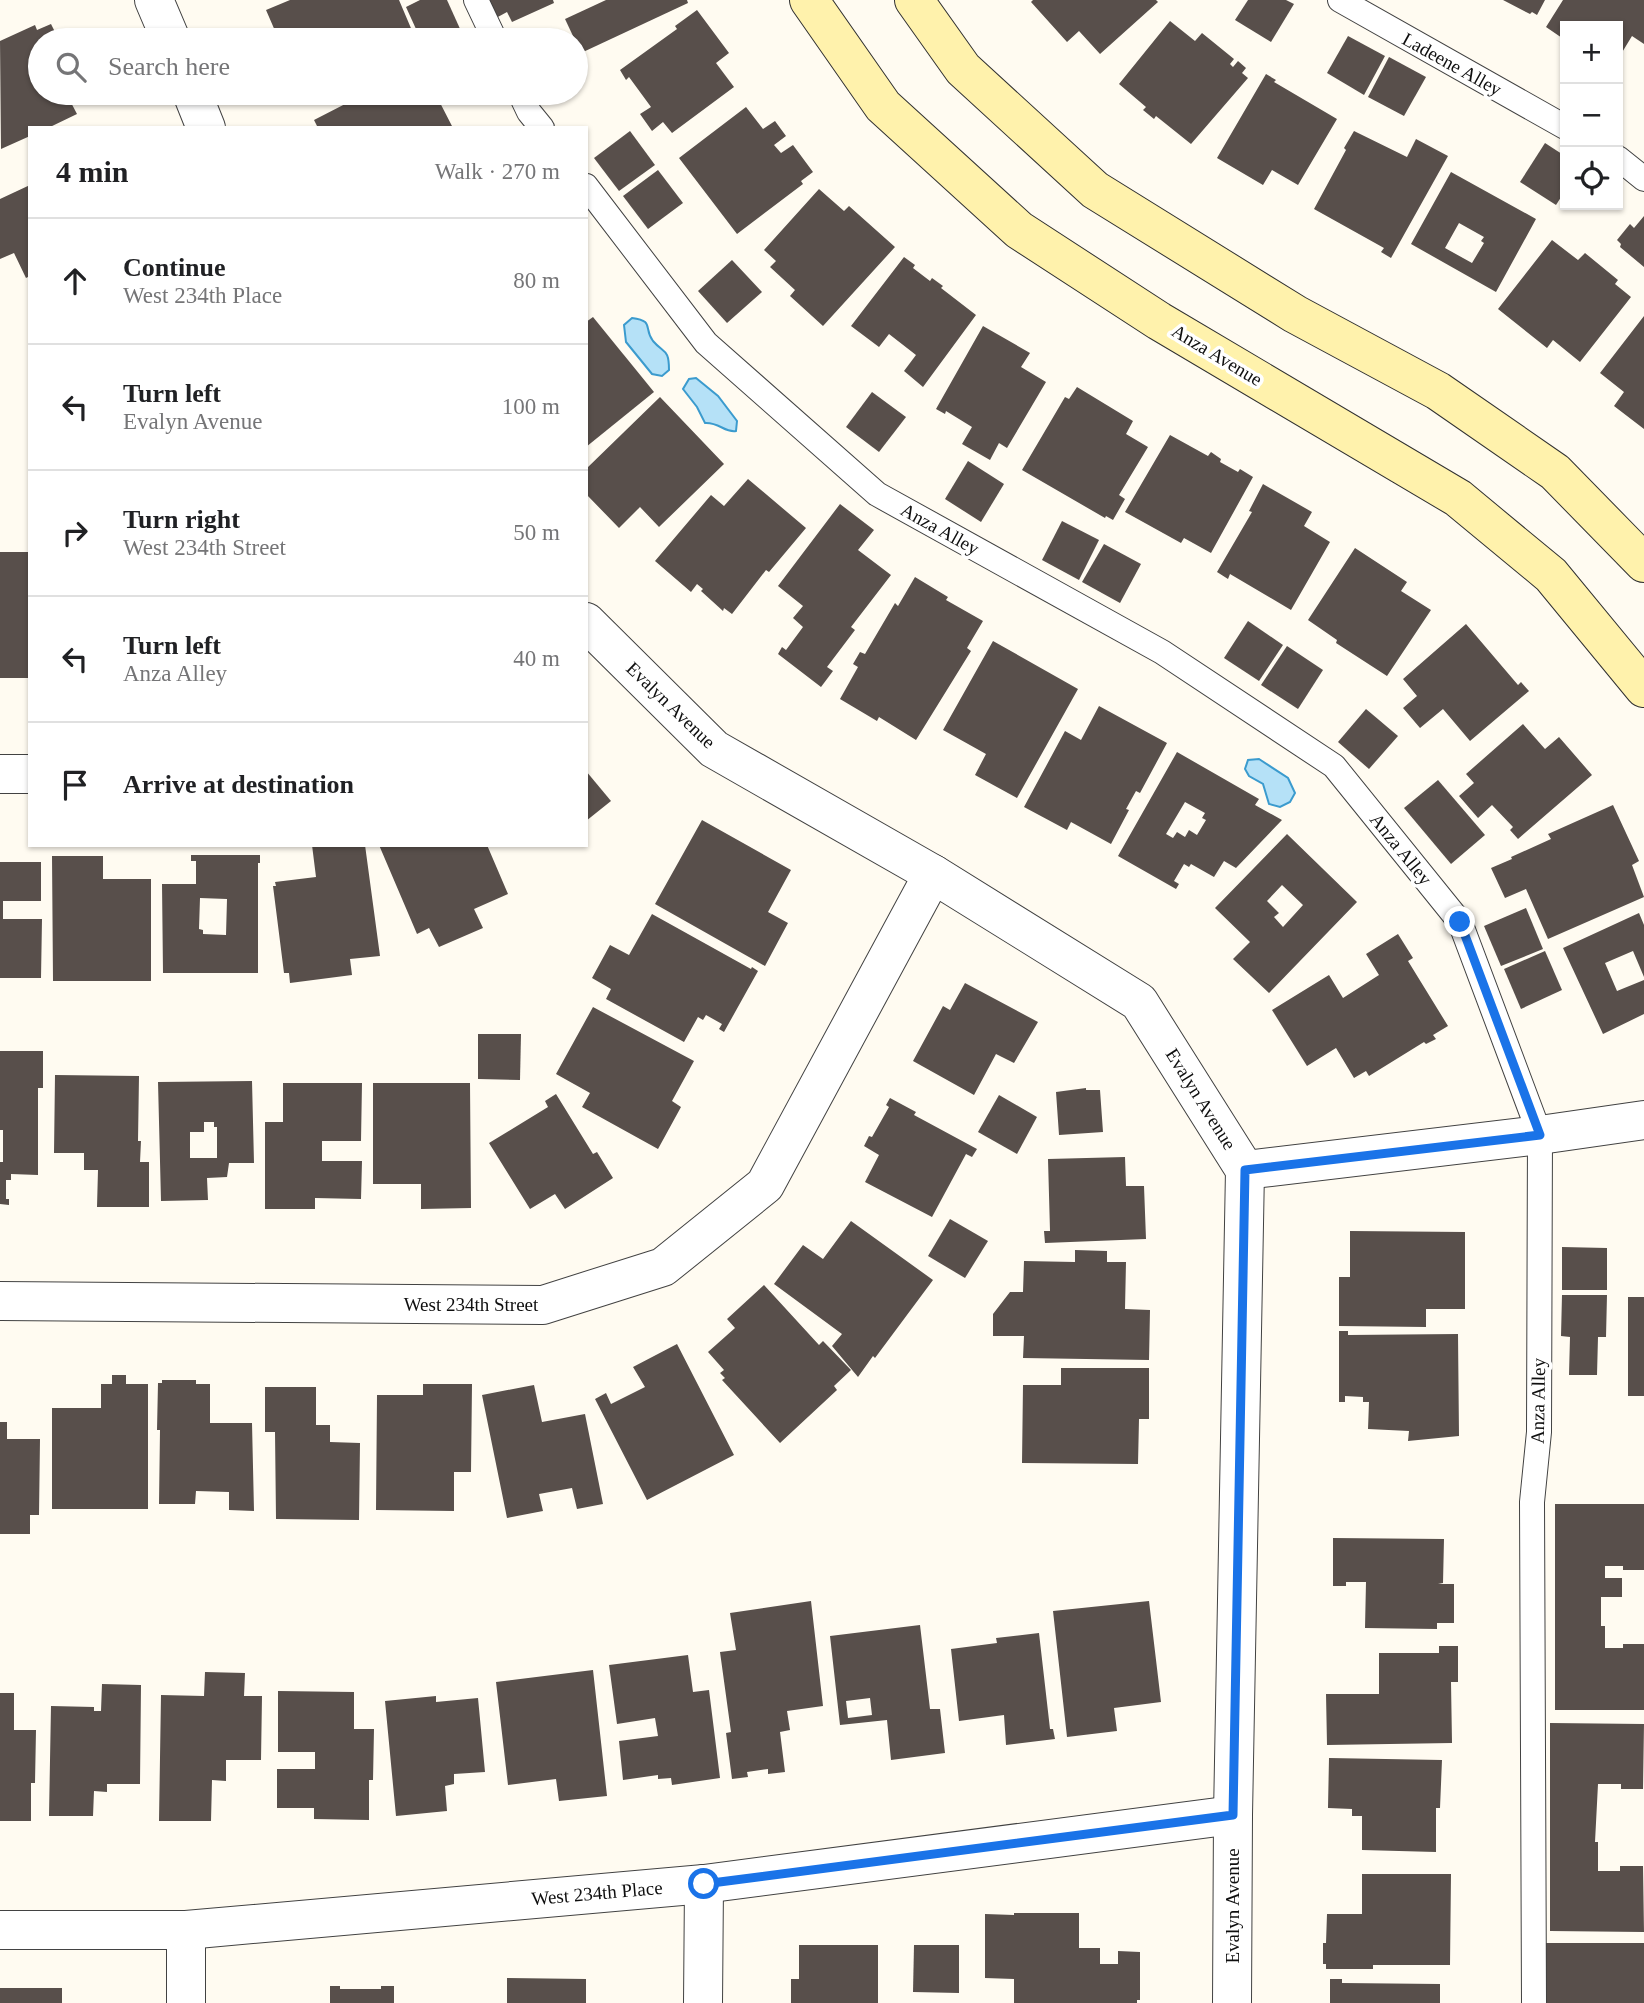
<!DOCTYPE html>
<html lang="en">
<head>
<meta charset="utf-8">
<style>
  :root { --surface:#fff; --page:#f6f6f6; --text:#202124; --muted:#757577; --line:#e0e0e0 }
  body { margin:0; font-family:"Times New Roman",serif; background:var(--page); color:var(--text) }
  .controls { position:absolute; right:21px; top:21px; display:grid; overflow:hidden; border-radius:0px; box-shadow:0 2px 5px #0004 }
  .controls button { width:63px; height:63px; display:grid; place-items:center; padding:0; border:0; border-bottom:2px solid var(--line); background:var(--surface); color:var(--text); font:35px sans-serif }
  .stop { position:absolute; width:21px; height:21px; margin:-16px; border:5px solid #1a73e8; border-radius:50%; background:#fff }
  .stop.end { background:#1a73e8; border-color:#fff; box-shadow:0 2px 7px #0008 }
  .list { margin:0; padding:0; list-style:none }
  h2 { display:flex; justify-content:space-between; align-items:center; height:91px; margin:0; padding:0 28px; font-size:30px }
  h2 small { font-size:23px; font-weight:400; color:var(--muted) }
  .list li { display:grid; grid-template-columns:46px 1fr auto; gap:21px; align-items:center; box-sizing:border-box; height:126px; padding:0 28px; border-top:2px solid var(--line) }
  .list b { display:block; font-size:26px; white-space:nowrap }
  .list p { margin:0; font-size:23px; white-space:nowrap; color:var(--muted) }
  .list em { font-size:23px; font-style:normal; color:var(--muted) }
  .icon { flex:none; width:38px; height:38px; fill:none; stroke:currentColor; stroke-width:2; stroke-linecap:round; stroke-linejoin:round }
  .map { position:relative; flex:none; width:1644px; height:2003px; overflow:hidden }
  .search { position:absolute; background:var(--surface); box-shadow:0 2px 5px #0004; left:28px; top:28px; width:560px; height:77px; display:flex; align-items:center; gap:18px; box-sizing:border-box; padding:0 24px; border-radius:38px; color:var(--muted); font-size:26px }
  .panel { position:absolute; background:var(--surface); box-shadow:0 2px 5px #0004; left:28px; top:126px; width:560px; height:721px; border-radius:0px }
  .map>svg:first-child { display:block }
  .water { fill:#b5e1f7; stroke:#3b9bce; stroke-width:2 }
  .building { fill:#584f4b; fill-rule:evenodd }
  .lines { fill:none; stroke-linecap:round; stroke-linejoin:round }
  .service-casing { stroke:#424242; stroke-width:26 }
  .minor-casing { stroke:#424242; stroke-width:40 }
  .secondary-casing { stroke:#313131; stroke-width:40 }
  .service { stroke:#fff; stroke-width:24 }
  .minor { stroke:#fff; stroke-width:38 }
  .secondary { stroke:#fff2ac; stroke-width:38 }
  .route { stroke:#1a73e8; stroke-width:9 }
  .labels { text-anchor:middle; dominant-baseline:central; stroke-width:7; stroke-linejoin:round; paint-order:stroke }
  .street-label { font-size:19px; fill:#0f0f0f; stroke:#fff }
</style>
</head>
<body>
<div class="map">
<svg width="1644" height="2003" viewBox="0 0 1644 2003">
  <rect width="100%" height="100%" fill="#fffbf1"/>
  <g class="water">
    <path d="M632 318C655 321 643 328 653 341 664 354 669 348 669 370L662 376 652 374 626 342 624 325Z"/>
    <path d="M696 378 718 396 737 421 736 431C725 433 719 422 705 423L697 407 683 389 689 379Z"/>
    <polygon points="1259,759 1288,778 1295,793 1290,802 1280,807 1269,804 1263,784 1249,776 1245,769 1248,760"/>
  </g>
  <g class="building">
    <polygon points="290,0 399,0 416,40 351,40 350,37 343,40 279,40 266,10"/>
    <polygon points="420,0 447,0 461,31 441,40 421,40 406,7"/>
    <polygon points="490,0 553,0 554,3 512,22 507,12 496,18 488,1"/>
    <polygon points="606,0 687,0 688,3 581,53 565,19"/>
    <polygon points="1033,0 1156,0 1158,2 1100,54 1079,31 1067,42 1031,2"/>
    <polygon points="1248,0 1286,0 1294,4 1271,42 1235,20"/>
    <polygon points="1503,0 1545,0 1537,15 1532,12 1530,14"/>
    <polygon points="1563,0 1644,0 1644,44 1632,36 1618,59 1618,26 1565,26 1565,40 1546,27"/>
    <polygon points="697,10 729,53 716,63 734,87 672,133 663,122 652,131 640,114 651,107 629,77 626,80 620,70 677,29 675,26"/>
    <polygon points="1170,21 1195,41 1202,33 1234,59 1230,64 1233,67 1238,61 1246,68 1242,73 1248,78 1191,144 1156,116 1154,119 1143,110 1146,107 1119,84"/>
    <polygon points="51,24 59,40 40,40 40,93 66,93 77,114 48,128 30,128 30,136 1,149 0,41 35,25 37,30"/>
    <polygon points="1348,36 1385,56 1364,95 1327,73"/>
    <polygon points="1389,57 1426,77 1404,116 1368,97"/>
    <polygon points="1266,74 1276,80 1274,82 1337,119 1298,185 1272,170 1263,185 1217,158"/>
    <polygon points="353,93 435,93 453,128 318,128 314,120 349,102 346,97"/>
    <polygon points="746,107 763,129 775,121 786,136 774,145 781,153 793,145 813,172 801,181 803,184 737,234 679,158"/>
    <polygon points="630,131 655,165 619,191 594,158"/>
    <polygon points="1354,131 1407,157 1416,139 1448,156 1391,258 1381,252 1384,248 1314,209 1346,150 1344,148"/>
    <polygon points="1545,143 1565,156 1565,191 1556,205 1520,182"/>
    <polygon points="658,170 683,203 648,229 623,196"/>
    <path d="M1451 172 1536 219 1496 292 1411 244ZM1459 223 1484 237 1481 241 1484 243 1472 263 1445 248Z"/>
    <polygon points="30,185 30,276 26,278 14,253 0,259 0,199"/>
    <polygon points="819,189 844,211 849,206 895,247 823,326 790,296 795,290 770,267 776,261 764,250"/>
    <polygon points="1644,216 1644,267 1620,247 1621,244 1617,240 1630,224 1634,228"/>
    <polygon points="1552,240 1578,260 1585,253 1618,280 1615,284 1631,297 1580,362 1553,340 1547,348 1498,309"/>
    <polygon points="904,257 915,265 913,268 930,281 932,278 943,286 941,288 976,315 923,387 904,371 916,355 889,334 879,347 851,326"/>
    <polygon points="732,260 762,292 727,323 698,291"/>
    <polygon points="1644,316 1644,429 1614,406 1624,392 1600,373"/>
    <polygon points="593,317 654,392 586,447 586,322"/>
    <polygon points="983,326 1030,353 1021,367 1046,382 1007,448 999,443 990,460 962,444 972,427 946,411 945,414 936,409"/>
    <polygon points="1077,387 1133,421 1126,434 1148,447 1119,495 1125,499 1113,520 1106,516 1105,518 1022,470 1065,397 1069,399"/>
    <polygon points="872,392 906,417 879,452 846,427"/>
    <polygon points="660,397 724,464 659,527 640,507 619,528 586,494 586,469"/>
    <polygon points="1170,435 1208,456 1211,452 1221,459 1220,462 1238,472 1240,469 1253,477 1211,553 1184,538 1181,543 1125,512"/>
    <polygon points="968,461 1004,484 981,522 945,499"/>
    <polygon points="748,479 806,528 769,572 766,570 732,614 724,608 723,611 701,591 703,589 697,584 691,592 655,561 711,495 724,506"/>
    <polygon points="1263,484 1312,512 1304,526 1330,542 1291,610 1230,574 1228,579 1217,572 1252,512 1249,511"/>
    <polygon points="840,504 874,530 858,550 891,575 851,627 855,630 827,667 833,671 821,687 778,654 782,647 786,650 803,627 793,618 803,606 778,586"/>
    <polygon points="1062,521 1099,540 1079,580 1042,560"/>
    <polygon points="1104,544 1141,564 1120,603 1082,582"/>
    <polygon points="1355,548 1407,582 1401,591 1431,610 1387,676 1336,643 1337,640 1308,620"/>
    <rect x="0" y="552" width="30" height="126"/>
    <polygon points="915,577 948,597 946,600 983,621 967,648 971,651 916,740 879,717 877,721 840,699 858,667 853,664 860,652 865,654 895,603 898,606"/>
    <polygon points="1248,621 1283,645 1259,681 1224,658"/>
    <polygon points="1466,624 1518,685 1521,682 1529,691 1470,741 1443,709 1420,728 1403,708 1417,696 1403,679"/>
    <polygon points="993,641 1078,689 1017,798 975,775 986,754 943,730"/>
    <polygon points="1287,646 1323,670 1298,709 1261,685"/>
    <polygon points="1099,706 1167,743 1140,793 1136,791 1126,809 1129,810 1111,844 1071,822 1067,830 1024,807 1065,731 1081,740"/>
    <polygon points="1366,709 1398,736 1369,769 1338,742"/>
    <polygon points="1523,724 1545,749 1559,737 1592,775 1518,839 1510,830 1513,827 1492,805 1478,818 1459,796 1474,783 1466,774"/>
    <path d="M1177 752 1259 799 1255 805 1282 820 1236 868 1224 861 1214 877 1191 864 1189 867 1184 864 1174 881 1179 884 1176 889 1118 856ZM1185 802 1205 813 1202 818 1206 820 1197 835 1189 830 1185 837 1177 832 1173 838 1166 834Z"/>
    <polygon points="586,771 611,801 586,821"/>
    <polygon points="1438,780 1485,835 1451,864 1404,808"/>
    <polygon points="1613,805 1639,861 1632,865 1644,897 1548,939 1526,889 1505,898 1491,868 1512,859 1511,857 1551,839 1548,834"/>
    <polygon points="702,820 791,870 768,912 788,923 765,966 655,904"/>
    <path d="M1287 834 1357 902 1269 993 1233 959 1250 942 1215 908ZM1282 885 1303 905 1283 927 1274 917 1279 913 1267 901Z"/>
    <polygon points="312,845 365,845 380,956 350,959 352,975 290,983 289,973 284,973 273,886 276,886 275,882 316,877"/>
    <polygon points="379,845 487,845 508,894 474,909 483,928 439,947 429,928 417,934"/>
    <path d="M191 855H260V863H258V973H163L162 884H196V861H191ZM200 898 227 899 226 935 203 934V930L199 929Z"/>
    <polygon points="52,856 103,856 103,879 151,879 151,981 53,981"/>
    <polygon points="0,862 41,862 41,901 3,901 3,919 42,919 41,978 0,978"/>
    <polygon points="1526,908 1543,949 1501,966 1484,926"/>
    <polygon points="1639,913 1644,925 1644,977 1633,951 1605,963 1617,991 1644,980 1644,1014 1603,1034 1563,948"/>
    <polygon points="652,914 751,969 752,967 758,971 724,1032 719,1029 722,1024 706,1015 703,1020 698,1017 684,1042 606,999 611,989 592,978 610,945 629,955"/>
    <polygon points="1398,934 1413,958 1408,961 1448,1026 1433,1035 1436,1039 1426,1044 1424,1042 1369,1076 1366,1071 1354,1078 1336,1048 1307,1066 1272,1010 1329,975 1343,998 1379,975 1366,954"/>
    <polygon points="1545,951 1562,990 1521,1009 1504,969"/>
    <polygon points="965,983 1038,1022 1014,1063 996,1054 974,1095 913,1061 943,1006 950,1010"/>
    <polygon points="593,1007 694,1061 672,1101 681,1107 658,1149 582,1107 590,1093 556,1074"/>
    <polygon points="478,1034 521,1034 520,1080 478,1079"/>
    <polygon points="0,1051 43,1051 43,1088 38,1088 38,1175 11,1174 11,1180 6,1180 6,1199 9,1199 9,1205 0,1204 0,1162 3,1162 3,1130 0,1130"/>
    <polygon points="55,1075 139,1076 138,1141 141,1141 140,1162 149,1162 149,1207 97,1207 98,1170 84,1170 84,1153 54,1153"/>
    <path d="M252 1081 254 1163H229L227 1177 207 1178 208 1200 161 1201 158 1082ZM204 1122H214V1127H217V1158H190V1132H204Z"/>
    <polygon points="283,1083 362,1083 361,1141 322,1141 322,1161 362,1161 361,1199 315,1198 315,1209 265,1209 265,1122 283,1122"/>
    <polygon points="373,1083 470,1083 471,1208 421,1209 421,1184 373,1184"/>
    <polygon points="1086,1088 1086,1090 1100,1090 1103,1132 1059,1135 1056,1092"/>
    <polygon points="556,1094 593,1154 597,1152 613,1178 565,1209 555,1194 530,1209 489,1143 548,1107 545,1101"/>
    <polygon points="999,1095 1037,1117 1017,1154 978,1132"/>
    <polygon points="890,1098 916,1112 914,1115 977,1149 972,1157 966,1154 932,1217 865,1182 879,1155 864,1146 869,1136 872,1137 889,1107 886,1105"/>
    <polygon points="1125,1157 1126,1186 1144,1186 1146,1239 1045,1243 1044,1231 1050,1231 1048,1159"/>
    <polygon points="950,1219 988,1241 965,1278 928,1256"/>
    <polygon points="851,1221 933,1280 875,1358 873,1356 858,1377 832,1346 842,1334 774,1284 803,1245 823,1259"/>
    <polygon points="1350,1231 1465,1232 1465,1309 1426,1309 1426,1327 1339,1326 1339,1277 1350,1277"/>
    <polygon points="1562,1247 1607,1248 1607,1290 1562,1290"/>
    <polygon points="1075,1250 1107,1251 1107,1262 1126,1262 1125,1309 1150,1310 1149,1360 1023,1358 1024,1336 993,1336 993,1314 1010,1292 1023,1292 1024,1261 1075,1262"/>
    <polygon points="764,1285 819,1345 823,1341 851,1370 834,1386 837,1390 780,1443 722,1380 725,1378 720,1373 724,1370 708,1352 735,1328 727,1319"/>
    <polygon points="1562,1295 1607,1295 1606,1337 1598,1337 1597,1375 1569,1375 1570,1337 1561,1336"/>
    <rect x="1628" y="1297" width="16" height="99"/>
    <polygon points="1339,1331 1348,1331 1348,1335 1458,1334 1459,1436 1408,1441 1409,1431 1368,1429 1369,1402 1363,1402 1363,1397 1345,1396 1345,1402 1339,1402"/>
    <polygon points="677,1344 734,1455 647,1500 595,1399 606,1393 611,1404 645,1387 633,1367"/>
    <polygon points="1061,1368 1149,1368 1149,1419 1139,1419 1138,1464 1022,1463 1023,1385 1061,1385"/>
    <polygon points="112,1375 126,1375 126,1384 148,1384 148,1509 52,1509 52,1408 101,1408 101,1384 112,1384"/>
    <polygon points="162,1380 196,1380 196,1384 210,1384 210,1423 252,1423 254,1511 229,1510 229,1492 196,1491 195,1504 159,1504 160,1430 157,1430 158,1383 162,1383"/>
    <polygon points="423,1384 472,1384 471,1472 454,1472 454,1511 376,1510 377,1395 423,1395"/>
    <polygon points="534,1385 542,1422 585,1414 603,1504 577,1509 572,1488 539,1494 543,1511 507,1518 482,1395"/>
    <polygon points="265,1387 316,1387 316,1425 330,1425 330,1442 360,1443 359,1520 276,1519 275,1432 265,1432"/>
    <polygon points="0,1422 7,1422 7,1439 40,1439 39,1515 30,1515 30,1534 0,1534"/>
    <polygon points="1555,1504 1644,1504 1644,1570 1623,1570 1623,1566 1605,1566 1605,1578 1622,1578 1622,1597 1601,1597 1601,1626 1605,1626 1605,1648 1623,1648 1623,1644 1644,1644 1644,1710 1555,1710"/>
    <polygon points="1333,1538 1444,1539 1443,1583 1438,1584 1454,1584 1454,1623 1437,1623 1437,1629 1365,1628 1366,1582 1346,1582 1346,1586 1333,1586"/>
    <polygon points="811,1601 823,1706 787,1711 790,1730 780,1732 785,1772 768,1774 768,1769 747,1772 748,1777 732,1779 726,1733 731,1732 720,1652 736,1650 730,1613"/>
    <polygon points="1149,1601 1161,1702 1114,1708 1117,1731 1067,1737 1053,1611"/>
    <path d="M920 1625 930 1709H940L945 1753 891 1760 887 1720 840 1725 830 1636ZM870 1698 872 1715 848 1718 846 1701Z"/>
    <polygon points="1039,1633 1050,1729 1053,1729 1055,1739 1006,1745 1004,1715 959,1721 951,1649 997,1643 996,1638"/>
    <polygon points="1439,1646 1458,1646 1458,1682 1451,1682 1452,1743 1327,1745 1326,1694 1379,1694 1379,1653 1439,1653"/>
    <polygon points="688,1655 693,1692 709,1690 720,1778 672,1785 671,1778 658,1779 658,1775 623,1780 619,1741 658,1736 655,1718 617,1724 609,1665"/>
    <polygon points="593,1670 607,1796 559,1801 556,1779 508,1785 496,1682"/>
    <polygon points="205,1672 245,1673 244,1696 262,1696 261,1760 226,1760 226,1781 212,1780 211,1821 159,1821 161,1695 204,1696"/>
    <polygon points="102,1684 141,1685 140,1784 107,1784 107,1792 94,1791 93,1816 49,1816 51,1706 94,1707 94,1711 101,1711"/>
    <polygon points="278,1691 354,1692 354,1729 374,1729 373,1780 369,1780 369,1820 314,1819 314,1808 277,1808 277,1769 315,1769 315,1752 278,1752"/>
    <polygon points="0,1693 14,1693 14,1730 36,1730 35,1783 31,1783 31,1821 0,1821"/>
    <polygon points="436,1696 436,1702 478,1698 485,1772 454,1774 454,1784 445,1786 447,1811 396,1816 385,1701"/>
    <polygon points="1550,1723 1644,1724 1643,1789 1621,1789 1621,1784 1598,1784 1595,1842 1598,1842 1598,1871 1620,1871 1620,1866 1643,1866 1644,1932 1550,1931"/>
    <polygon points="1329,1758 1442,1760 1440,1808 1436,1808 1436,1852 1362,1850 1362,1816 1352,1816 1352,1809 1328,1808"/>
    <polygon points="1362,1874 1451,1874 1450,1965 1373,1965 1373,1969 1326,1969 1326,1964 1323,1964 1323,1943 1326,1943 1327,1914 1362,1914"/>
    <polygon points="1014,1913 1079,1913 1079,1948 1100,1948 1100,1964 1118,1964 1118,1951 1140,1952 1140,2000 1137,2000 1137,2003 1014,2003 1014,1979 985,1978 985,1914 1014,1915"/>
    <rect x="1546" y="1943" width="98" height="60"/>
    <polygon points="799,1945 878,1945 878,2003 791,2003 791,1979 799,1979"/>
    <polygon points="914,1945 959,1945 959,1993 913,1992"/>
    <polygon points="507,1978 586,1979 586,2003 507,2003"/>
    <polygon points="1330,1979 1342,1979 1342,1983 1440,1984 1440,2003 1330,2003"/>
    <polygon points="330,1986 340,1986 340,1989 381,1989 381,1986 394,1986 394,2003 330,2003"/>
    <rect x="0" y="1988" width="62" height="15"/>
  </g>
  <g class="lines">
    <defs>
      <g id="service">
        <polyline points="476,0 495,40"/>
        <polyline points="1340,0 1565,127"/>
        <polyline points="520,93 529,112 542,128"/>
        <polyline points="1618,158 1644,179"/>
        <polyline points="586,186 706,343 877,494 1162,652 1334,766 1460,922 1540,1135 1539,1432 1532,1502 1534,2003"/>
      </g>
      <g id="minor">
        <polyline points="154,0 171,40"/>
        <polyline points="192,93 206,128"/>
        <polyline points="586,622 714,749 933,874 1139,1002 1245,1170 1233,1815 1232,2003"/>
        <polyline points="0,774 30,774"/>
        <polyline points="1245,1170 1540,1135 1644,1120"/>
        <polyline points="0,1301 543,1305 663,1267 765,1185 933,874"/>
        <polyline points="0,1930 186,1930 704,1884 1233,1815"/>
        <polyline points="186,2003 186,1930"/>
        <polyline points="703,2003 704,1884"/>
      </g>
      <g id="secondary">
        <polyline points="809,0 883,106 1019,230 1159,321 1458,498 1551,575 1644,688"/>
        <polyline points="914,0 963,69 1095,190 1295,314 1438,391 1555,472 1644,563"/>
      </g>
    </defs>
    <use href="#service" class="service-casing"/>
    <use href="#minor" class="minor-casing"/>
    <use href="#secondary" class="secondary-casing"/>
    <use href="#service" class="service"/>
    <use href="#minor" class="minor"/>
    <use href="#secondary" class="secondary"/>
  </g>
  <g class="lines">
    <polyline class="route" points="704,1884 1233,1815 1245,1170 1540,1135 1460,922"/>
  </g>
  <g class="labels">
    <g class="street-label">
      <text transform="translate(1452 64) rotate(29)">Ladeene Alley</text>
      <text transform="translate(1217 355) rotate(31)">Anza Avenue</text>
      <text transform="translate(940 529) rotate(29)">Anza Alley</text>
      <text transform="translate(671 705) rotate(44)">Evalyn Avenue</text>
      <text transform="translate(1401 849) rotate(51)">Anza Alley</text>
      <text transform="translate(1201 1099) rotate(58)">Evalyn Avenue</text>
      <text x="471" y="1304">West 234th Street</text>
      <text transform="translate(1538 1401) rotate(-89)">Anza Alley</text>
      <text transform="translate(597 1893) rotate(-5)">West 234th Place</text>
      <text transform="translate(1232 1906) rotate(-90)">Evalyn Avenue</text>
    </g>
  </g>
</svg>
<div class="controls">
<button>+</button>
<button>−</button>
<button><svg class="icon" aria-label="locate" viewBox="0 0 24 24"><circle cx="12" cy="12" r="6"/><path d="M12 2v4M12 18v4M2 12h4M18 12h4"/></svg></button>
</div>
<div class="stop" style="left:704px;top:1884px"></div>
<div class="stop end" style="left:1460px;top:922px"></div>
<div class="search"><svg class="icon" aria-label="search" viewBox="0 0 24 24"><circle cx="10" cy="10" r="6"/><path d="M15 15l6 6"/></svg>Search here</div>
<section class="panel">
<h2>4 min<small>Walk · 270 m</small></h2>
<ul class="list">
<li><svg class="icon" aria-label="ahead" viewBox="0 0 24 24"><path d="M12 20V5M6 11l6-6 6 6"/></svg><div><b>Continue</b><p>West 234th Place</p></div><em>80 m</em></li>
<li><svg class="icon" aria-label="left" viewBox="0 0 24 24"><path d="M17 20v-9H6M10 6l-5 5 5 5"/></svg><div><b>Turn left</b><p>Evalyn Avenue</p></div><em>100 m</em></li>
<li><svg class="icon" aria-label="right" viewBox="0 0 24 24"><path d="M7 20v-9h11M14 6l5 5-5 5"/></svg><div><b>Turn right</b><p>West 234th Street</p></div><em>50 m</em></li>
<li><svg class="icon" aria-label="left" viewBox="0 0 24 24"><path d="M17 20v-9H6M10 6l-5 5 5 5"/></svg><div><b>Turn left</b><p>Anza Alley</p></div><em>40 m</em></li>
<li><svg class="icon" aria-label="arrive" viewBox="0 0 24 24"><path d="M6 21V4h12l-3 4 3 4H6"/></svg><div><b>Arrive at destination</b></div></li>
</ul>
</section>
</div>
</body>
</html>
